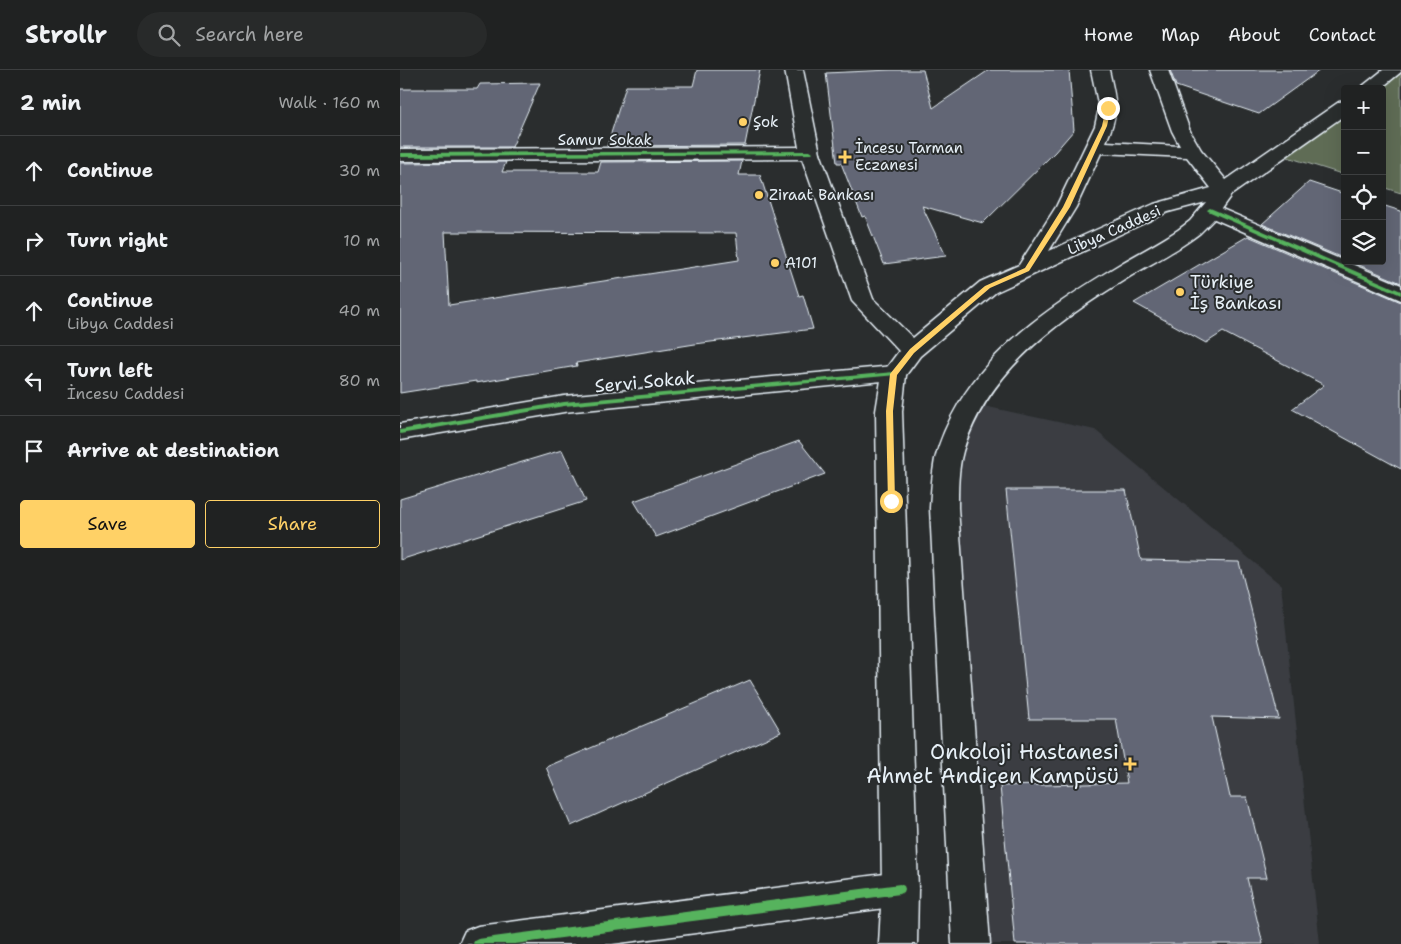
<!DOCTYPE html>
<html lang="en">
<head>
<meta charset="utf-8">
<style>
  :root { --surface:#202222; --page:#282a2a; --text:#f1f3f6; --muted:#a2a4a5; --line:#3d3f40; --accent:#ffd166 }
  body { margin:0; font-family:"Shantell Sans",sans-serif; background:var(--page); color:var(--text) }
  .controls { position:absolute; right:15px; top:15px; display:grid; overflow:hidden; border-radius:5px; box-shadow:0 5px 20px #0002 }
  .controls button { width:45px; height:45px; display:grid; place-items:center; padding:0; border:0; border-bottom:1px solid var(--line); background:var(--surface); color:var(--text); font:25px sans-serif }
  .stop { position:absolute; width:15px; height:15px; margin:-11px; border:4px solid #ffd166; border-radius:50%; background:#fff }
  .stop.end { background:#ffd166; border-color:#fff; box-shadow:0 1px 5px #0008 }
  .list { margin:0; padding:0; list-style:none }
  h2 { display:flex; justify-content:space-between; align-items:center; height:65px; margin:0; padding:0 20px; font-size:21px }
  h2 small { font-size:16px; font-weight:400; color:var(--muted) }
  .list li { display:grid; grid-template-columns:32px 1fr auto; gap:15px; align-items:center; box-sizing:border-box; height:70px; padding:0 20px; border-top:1px solid var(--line) }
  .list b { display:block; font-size:19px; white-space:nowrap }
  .list p { margin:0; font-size:16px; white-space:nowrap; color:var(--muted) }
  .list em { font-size:16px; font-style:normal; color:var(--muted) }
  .actions { display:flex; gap:10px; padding:15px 20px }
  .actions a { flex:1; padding:11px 0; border:1px solid var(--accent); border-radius:5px; text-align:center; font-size:18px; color:var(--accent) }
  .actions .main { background:var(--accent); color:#111 }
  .icon { flex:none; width:28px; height:28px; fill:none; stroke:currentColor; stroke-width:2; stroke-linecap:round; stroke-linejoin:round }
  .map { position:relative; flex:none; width:1001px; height:874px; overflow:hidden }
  header { display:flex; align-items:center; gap:30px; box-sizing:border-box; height:70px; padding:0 25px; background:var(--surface); border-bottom:1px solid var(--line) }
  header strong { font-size:24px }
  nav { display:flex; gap:28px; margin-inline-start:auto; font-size:18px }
  .search { width:350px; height:45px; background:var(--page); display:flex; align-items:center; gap:12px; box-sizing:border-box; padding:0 18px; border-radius:28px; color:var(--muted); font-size:19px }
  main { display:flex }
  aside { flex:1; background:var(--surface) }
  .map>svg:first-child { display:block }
  .built { fill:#3b3e43 }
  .green { fill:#5e6c54; stroke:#a3aea6 }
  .building { fill:#626674; stroke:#e8f1f8; fill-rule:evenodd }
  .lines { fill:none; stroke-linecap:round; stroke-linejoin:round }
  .street-casing { stroke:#e8f1f8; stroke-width:3 }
  .secondary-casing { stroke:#e8f1f8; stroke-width:3 }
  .street { fill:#2a2d2e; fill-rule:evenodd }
  .secondary { fill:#2a2d2e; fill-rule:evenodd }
  .cycleway-casing { stroke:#2a2d2e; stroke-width:3 }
  .cycleway { fill:#56b35d; fill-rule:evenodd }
  .route { fill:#ffd166 }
  .poi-dot { fill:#ffd166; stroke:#2a2d2e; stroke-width:2 }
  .labels { text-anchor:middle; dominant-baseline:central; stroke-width:4; stroke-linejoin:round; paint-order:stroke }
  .far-poi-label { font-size:15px; fill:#e8f1f8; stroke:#2a2d2e; text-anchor:start }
  .far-street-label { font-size:15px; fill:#e8f1f8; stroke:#2a2d2e }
  .poi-label { font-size:18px; fill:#e8f1f8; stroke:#2a2d2e; text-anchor:start }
  .street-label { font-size:18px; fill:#e8f1f8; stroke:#2a2d2e }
  .near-poi-label { font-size:21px; fill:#e8f1f8; stroke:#2a2d2e; text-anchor:end }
</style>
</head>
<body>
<header>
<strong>Strollr</strong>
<div class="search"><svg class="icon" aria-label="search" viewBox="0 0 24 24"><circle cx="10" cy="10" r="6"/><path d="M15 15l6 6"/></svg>Search here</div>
<nav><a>Home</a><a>Map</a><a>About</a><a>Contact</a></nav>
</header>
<main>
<aside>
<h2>2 min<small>Walk · 160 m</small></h2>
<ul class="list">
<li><svg class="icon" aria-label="ahead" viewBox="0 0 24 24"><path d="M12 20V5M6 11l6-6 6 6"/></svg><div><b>Continue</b></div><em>30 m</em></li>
<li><svg class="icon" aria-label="right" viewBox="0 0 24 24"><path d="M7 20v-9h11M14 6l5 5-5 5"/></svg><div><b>Turn right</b></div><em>10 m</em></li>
<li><svg class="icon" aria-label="ahead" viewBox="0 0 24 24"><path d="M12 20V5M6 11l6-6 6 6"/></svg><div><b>Continue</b><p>Libya Caddesi</p></div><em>40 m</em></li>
<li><svg class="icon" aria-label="left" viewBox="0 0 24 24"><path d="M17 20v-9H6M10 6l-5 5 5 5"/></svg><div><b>Turn left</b><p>İncesu Caddesi</p></div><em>80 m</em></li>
<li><svg class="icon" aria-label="arrive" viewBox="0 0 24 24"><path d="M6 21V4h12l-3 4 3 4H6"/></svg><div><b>Arrive at destination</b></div></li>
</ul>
<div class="actions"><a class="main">Save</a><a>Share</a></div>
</aside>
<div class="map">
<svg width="1001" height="874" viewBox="0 0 1001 874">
  <rect width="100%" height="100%" fill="#2a2d2e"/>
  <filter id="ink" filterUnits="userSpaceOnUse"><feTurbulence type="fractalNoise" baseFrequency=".02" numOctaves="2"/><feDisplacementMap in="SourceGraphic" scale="10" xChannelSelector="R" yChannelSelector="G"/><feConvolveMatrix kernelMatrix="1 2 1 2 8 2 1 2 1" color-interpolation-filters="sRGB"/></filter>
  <g filter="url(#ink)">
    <polygon class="built" points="570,333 695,360 881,515 920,874 571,874 544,438"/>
    <g class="green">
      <polygon points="1001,0 1001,123 982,117 982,19 968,19"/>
      <polygon points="945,36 945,105 878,84"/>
    </g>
    <g class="building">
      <polygon points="297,0 360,0 345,75 207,76 226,16 293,16"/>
      <polygon points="491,0 523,0 533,38 589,0 669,0 674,60 655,82 583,153 522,136 546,186 484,194 465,146 462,147 441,93 437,93 426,3"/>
      <polygon points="770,0 920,0 859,44 776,16"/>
      <polygon points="140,13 112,77 0,77 0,19 77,19 80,14"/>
      <path d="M342 91 339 105H360L399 226 403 225 413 259 295 274 176 293 177 296 76 313V311L0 323V93L106 92 102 102H198L201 92ZM45 162 336 163 339 190 49 235Z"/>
      <polygon points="909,112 945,124 945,189 862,154"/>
      <polygon points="982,135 1001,141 1001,213 950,191 982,191"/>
      <polygon points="848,166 1001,232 1001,399 892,339 924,315 823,262 806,273 734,233"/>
      <polygon points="399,371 425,404 256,467 234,431"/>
      <polygon points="162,380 186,431 0,490 0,429"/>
      <polygon points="606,420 726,420 741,490 839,492 879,649 812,647 830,727 847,727 867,808 847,808 863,874 615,874 600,716 727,713 716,649 629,649"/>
      <polygon points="350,610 381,662 171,756 146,697"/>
    </g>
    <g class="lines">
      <defs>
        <g id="street">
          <polygon points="410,77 417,79 420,83 417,87 410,89 0,91 0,79"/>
          <polygon points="810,134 1001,215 1001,230 803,144 800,140 803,136"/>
          <polygon points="494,296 503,299 506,304 503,309 164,342 0,370 0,354 164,326"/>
          <polygon points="500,802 513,807 518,819 513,831 500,836 212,874 59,874 65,861 78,856"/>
        </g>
        <g id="secondary">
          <path d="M385 0H403L420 83 473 229 513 268 580 212 619 195 656 137 695 56 699 38 691 0H709C716 32 720 41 706 72L780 76 772 61 750 0H768L790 61 801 80 826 110 939 32 945 31V45L831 125 813 150 800 163C781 178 760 189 739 201 665 246 590 295 563 381 558 399 558 419 558 438L590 874H552L530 438C531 422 532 405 535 389 540 369 549 350 559 333 597 270 661 230 722 193 741 182 760 172 778 160L790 151 806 132 768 142 596 222 520 286 506 305 502 341 518 819 517 874H479L482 819 476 341 482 304 499 281 452 231 400 83ZM701 83 787 87 811 118 754 134 649 181 676 137Z"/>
          <polygon points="983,0 1001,0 1001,2 980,19 959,19"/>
        </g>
      </defs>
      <use href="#street" class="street-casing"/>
      <use href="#secondary" class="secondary-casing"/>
      <use href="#street" class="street"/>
      <use href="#secondary" class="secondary"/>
      <defs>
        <g id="cycleway">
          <polygon points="410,81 413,83 412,84 0,87 0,83"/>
          <polygon points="810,138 1001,221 1001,225 808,141 807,140"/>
          <polygon points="494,302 496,303 497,304 496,305 164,336 0,364 0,360 164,332"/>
          <polygon points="500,814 504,816 505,819 504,822 500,824 115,874 73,874 74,871 78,869"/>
        </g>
      </defs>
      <use href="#cycleway" class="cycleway-casing"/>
      <use href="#cycleway" class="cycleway"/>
    </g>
  </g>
  <polygon class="route" points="706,37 711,38 707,56 670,137 629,201 590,218 514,283 497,305 493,341 495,431 494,433 488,433 486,341 490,304 510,279 585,216 625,198 663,137 702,56"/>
  <g class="poi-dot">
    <circle cx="343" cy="52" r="5"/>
    <path d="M442.5 79.5h5v5h5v5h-5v5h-5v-5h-5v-5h5z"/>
    <circle cx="359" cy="125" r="5"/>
    <circle cx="375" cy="193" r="5"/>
    <circle cx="780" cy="222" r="5"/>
    <path d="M727.5 686.5h5v5h5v5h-5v5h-5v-5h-5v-5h5z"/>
  </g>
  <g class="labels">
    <g class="far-poi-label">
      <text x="353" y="52">Şok</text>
      <text x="455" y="78">İncesu Tarman<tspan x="455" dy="17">Eczanesi</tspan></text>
      <text x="369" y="125">Ziraat Bankası</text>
      <text x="385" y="193">A101</text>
    </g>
    <g class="far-street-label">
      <text x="205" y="70">Samur Sokak</text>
      <text transform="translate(714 160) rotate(-24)">Libya Caddesi</text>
    </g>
    <g class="poi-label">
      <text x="790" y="212">Türkiye<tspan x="790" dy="21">İş Bankası</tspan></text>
    </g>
    <g class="street-label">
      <text transform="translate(245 312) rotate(-5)">Servi Sokak</text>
    </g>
    <g class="near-poi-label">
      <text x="719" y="682">Onkoloji Hastanesi<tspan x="719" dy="24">Ahmet Andiçen Kampüsü</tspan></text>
    </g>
  </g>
</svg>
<div class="controls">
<button>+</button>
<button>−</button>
<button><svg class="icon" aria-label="locate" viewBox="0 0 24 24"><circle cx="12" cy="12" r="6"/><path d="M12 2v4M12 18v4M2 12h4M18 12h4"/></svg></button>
<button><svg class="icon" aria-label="layers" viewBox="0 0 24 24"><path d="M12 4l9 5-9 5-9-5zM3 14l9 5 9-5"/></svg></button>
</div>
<div class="stop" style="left:491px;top:431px"></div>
<div class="stop end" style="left:708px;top:38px"></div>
</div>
</main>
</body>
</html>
